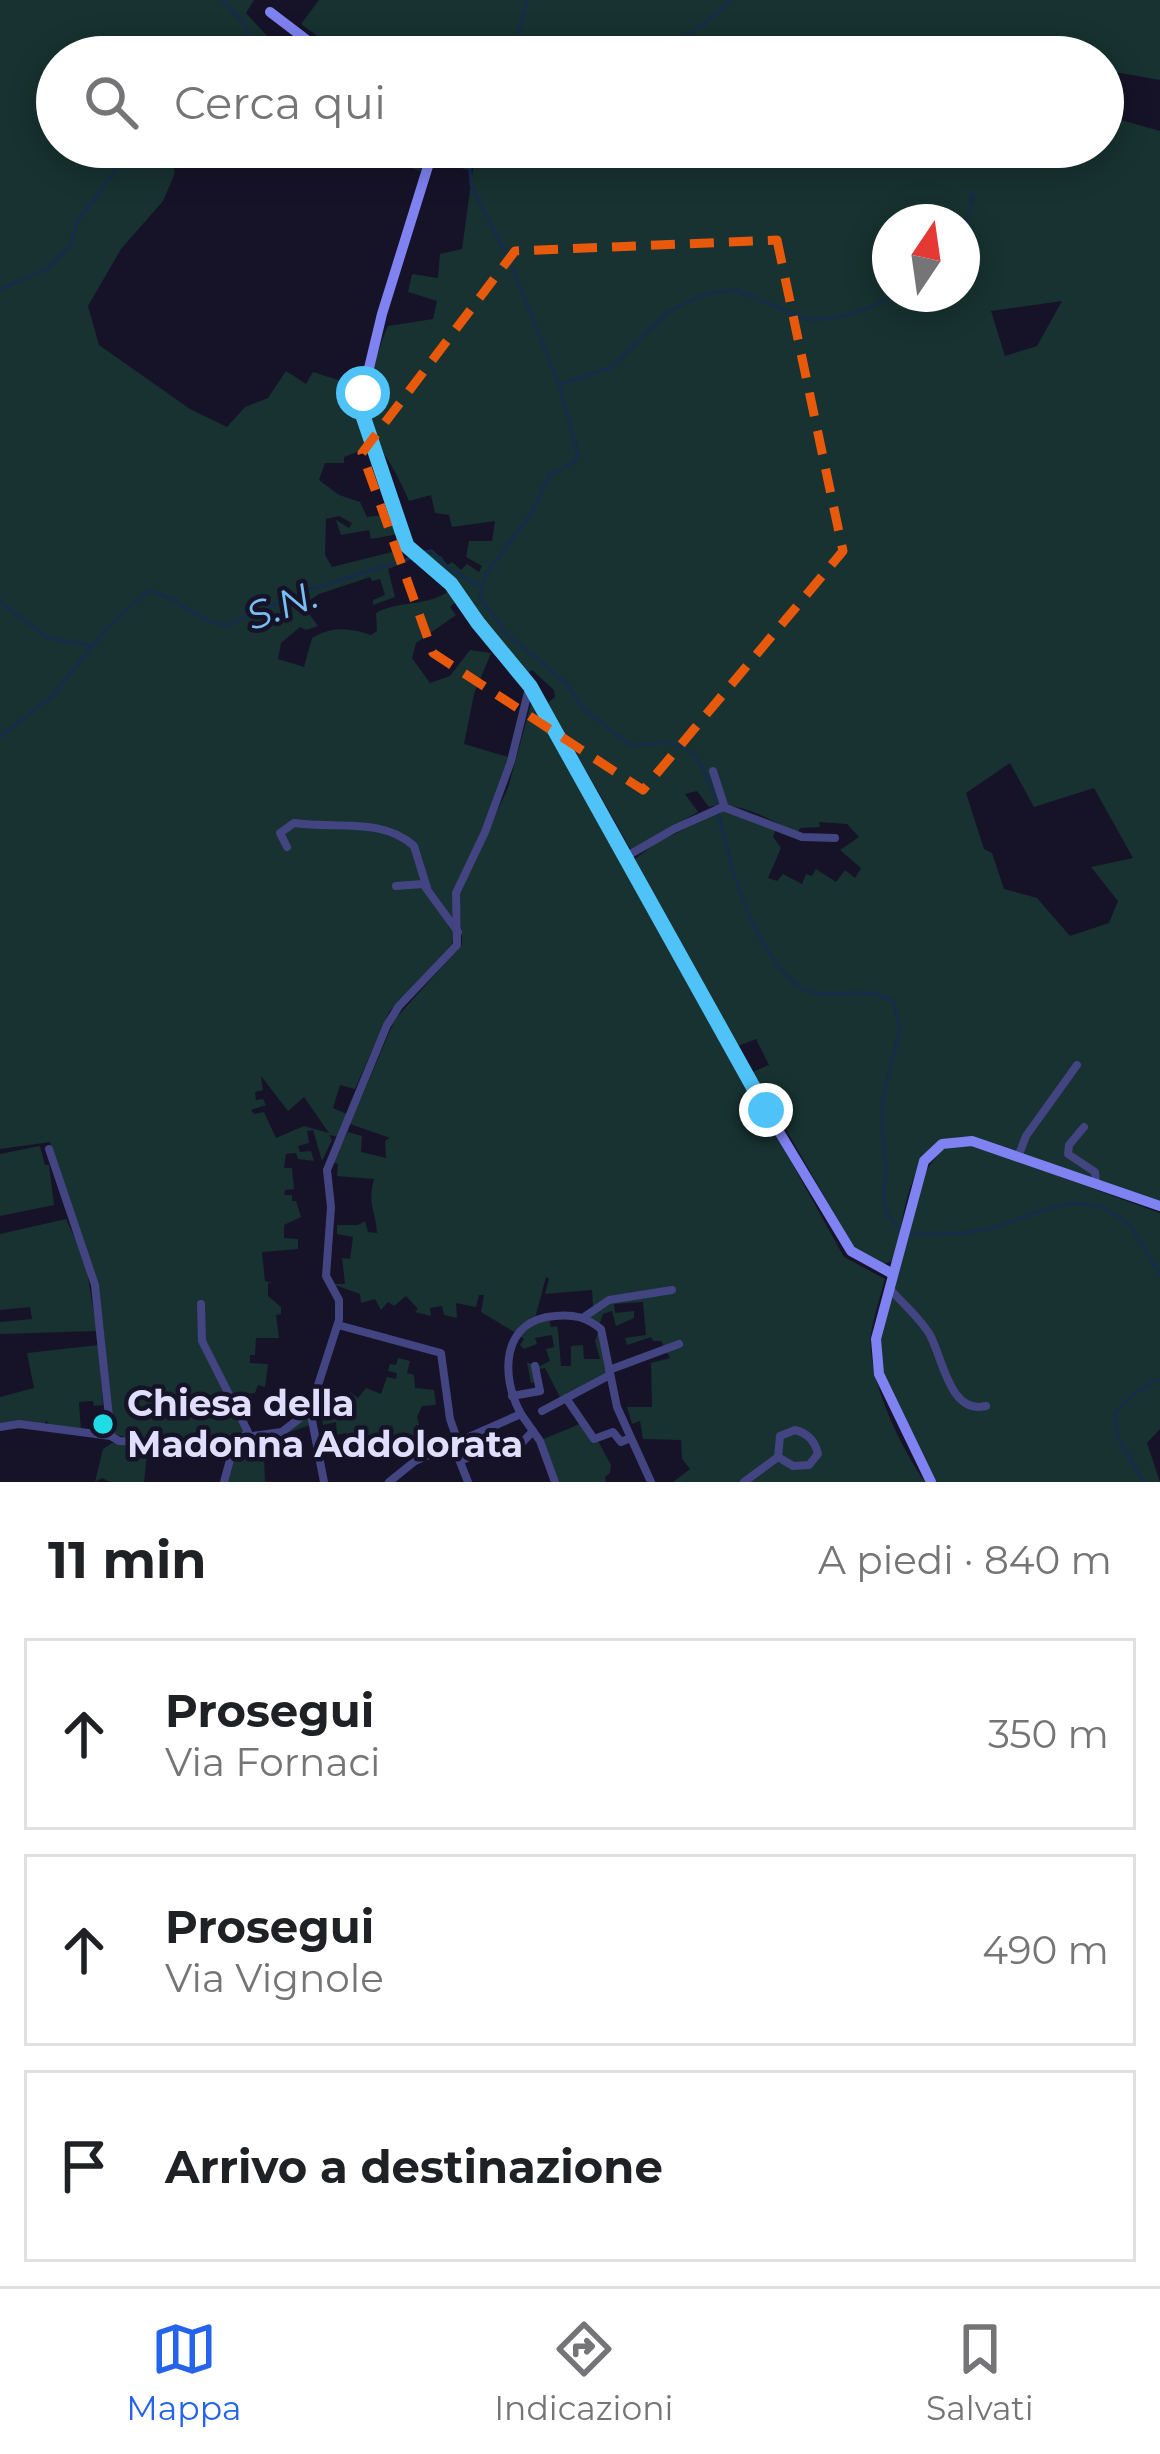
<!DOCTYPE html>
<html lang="it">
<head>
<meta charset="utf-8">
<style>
  :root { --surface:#fff; --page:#f2f2f2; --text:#202124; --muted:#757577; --line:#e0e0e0; --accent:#2563eb }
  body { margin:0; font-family:Montserrat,sans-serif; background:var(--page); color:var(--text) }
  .compass { position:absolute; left:872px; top:204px; width:108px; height:108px; border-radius:50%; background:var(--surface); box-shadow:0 6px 30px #0003; rotate:13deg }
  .stop { position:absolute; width:36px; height:36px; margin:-27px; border:9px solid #4fc3f7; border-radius:50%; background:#fff }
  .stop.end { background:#4fc3f7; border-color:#fff; box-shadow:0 3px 12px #0008 }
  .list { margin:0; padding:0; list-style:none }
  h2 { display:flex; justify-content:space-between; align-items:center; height:156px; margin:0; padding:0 48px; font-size:51px }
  h2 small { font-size:39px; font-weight:400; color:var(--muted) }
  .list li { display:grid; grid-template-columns:78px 1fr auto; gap:36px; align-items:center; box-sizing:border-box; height:192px; margin:0 24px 24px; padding:0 24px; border:3px solid var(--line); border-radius:0px }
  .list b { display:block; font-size:45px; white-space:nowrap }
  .list p { margin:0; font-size:39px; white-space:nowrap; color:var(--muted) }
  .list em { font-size:39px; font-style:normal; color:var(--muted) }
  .icon { flex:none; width:66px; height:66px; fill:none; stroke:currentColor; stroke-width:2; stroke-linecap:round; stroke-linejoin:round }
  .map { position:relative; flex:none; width:1160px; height:1482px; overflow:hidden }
  .search { position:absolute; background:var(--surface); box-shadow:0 6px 30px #0003; left:36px; right:36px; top:36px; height:132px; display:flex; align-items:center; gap:30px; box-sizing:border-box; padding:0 42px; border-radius:66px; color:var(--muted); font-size:45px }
  .sheet { height:804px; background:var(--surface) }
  nav { display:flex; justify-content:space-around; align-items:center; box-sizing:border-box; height:168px; border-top:3px solid var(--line); background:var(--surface); font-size:33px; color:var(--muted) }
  nav a { display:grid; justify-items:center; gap:6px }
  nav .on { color:var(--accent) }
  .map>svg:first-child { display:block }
  .green { fill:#173230; fill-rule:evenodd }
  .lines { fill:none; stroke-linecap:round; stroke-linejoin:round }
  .stream { stroke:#152c4b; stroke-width:3 }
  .street { stroke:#434482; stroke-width:8 }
  .secondary { stroke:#7f82f1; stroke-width:10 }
  .route { stroke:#4fc3f7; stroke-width:15 }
  .marked { fill:none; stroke:#e8590c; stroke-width:9; stroke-dasharray:24 15; stroke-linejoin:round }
  .poi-dot { fill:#1fdce7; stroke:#161328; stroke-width:4.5 }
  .labels { text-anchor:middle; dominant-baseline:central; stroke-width:9; stroke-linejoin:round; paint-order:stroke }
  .poi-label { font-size:36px; font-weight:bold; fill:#e0defc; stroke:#161328; text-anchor:start }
  .water-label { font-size:39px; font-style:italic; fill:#77bef1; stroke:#161328 }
</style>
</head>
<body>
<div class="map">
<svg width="1160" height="1482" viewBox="0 0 1160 1482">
  <rect width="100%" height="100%" fill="#161328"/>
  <g class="green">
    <path d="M0 0H254L246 13 286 57H57V147H168L175 173 163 201 121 249 88 306 99 345 190 409 227 427 245 407 268 398 286 371 306 384 313 372 360 387 370 447 344 457V463H325L319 480 339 495 360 502 367 517 394 514 399 534 371 539 369 530 341 535 336 520 349 528 352 523 339 516 326 519 325 555 332 567 396 551 400 564 388 569 395 597 373 605V600L385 595 380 579 372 581 370 577 319 594 303 605 318 626 306 630 300 627 281 643 278 659 304 667 312 638C333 626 348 628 371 635L377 631 376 613C399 600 429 607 450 590L456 602 450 607 456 615 416 643 412 658 430 683 450 676 470 650 491 653 474 694 464 744 508 757 475 849 453 893 456 918 452 944 389 1012 355 1089 340 1085 333 1108 347 1114 339 1137 329 1135 332 1140 322 1161 313 1130 307 1131 309 1143 298 1146 300 1152 311 1151 314 1161 298 1159 296 1153 286 1154 284 1168H292L294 1189 285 1190 284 1195H292V1201H296L301 1217 284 1225V1238L298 1239V1249L262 1252 265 1281 273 1283H268V1296L281 1307V1314L276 1315 279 1338H256L255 1355H250V1363L268 1364 265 1387 258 1385 255 1393 248 1394 255 1414 246 1423 245 1434C218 1444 142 1445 115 1434 103 1388 109 1341 98 1294 86 1243 64 1193 50 1142L0 1149ZM261 1076 288 1111 304 1097 329 1133 304 1126 276 1138 264 1112 254 1114 251 1110 266 1105 263 1099 256 1100 255 1092 263 1090Z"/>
    <polygon points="319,0 1160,0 1160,80 1103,70 1103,57 346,57 301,24"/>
    <path d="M1103 115 1160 131V1204L969 1137C909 1133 904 1216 895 1260L883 1264 854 1248 753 1072 769 1065 756 1039 738 1046 635 859 656 843 724 810 776 828 773 837 781 848 768 878 777 881 783 874 802 884 806 874 812 876 816 869 836 882 845 870 855 878 861 868 840 850 859 837 847 824 819 822 820 827 800 828 797 834C774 821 736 799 709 807L697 791 685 794 698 812 631 850 548 703 555 697 554 690 532 670 527 674 448 574 421 551 441 556 447 565 452 562 461 570 467 564 479 572 482 566 466 557 469 541H492L495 521 452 527 449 515 435 513 431 495 409 501C400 480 390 461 377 444 356 417 375 355 388 326L433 319 437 301 408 292 412 274 438 278 440 254 462 249 476 147H1103ZM890 222H962V294H890ZM1062 301 1037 346 1005 356 991 311ZM1010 763 1034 807 1094 788 1133 858 1091 867 1118 901 1109 923 1070 936 1037 898 1004 889 992 853 984 849 966 793Z"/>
    <polygon points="352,147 428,147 420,171"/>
    <path d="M533 697 844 1257 885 1279C880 1297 874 1316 871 1334 866 1376 901 1449 925 1482H673L690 1469 682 1459 681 1440 643 1439 640 1421 632 1424 627 1407H652L651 1363 670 1358 661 1341H653L651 1337 627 1345 625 1338 646 1335 643 1302 614 1304 615 1313 634 1311V1318L616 1326 612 1311 603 1314 600 1323 588 1317 609 1298 593 1307 592 1290 545 1294 549 1279 546 1277 535 1318 516 1333 481 1312 484 1295H479L476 1307 456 1303 457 1318 444 1315 442 1306 430 1308 431 1316 415 1312 418 1309 406 1296 394 1306 388 1302 381 1310 375 1299 361 1303 360 1294 332 1284H345L342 1258 350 1259 353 1237 337 1234V1225H358L365 1221 368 1232 377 1233C375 1206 367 1206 374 1179L337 1176 338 1164 332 1162 348 1132 362 1136 361 1152 386 1158 385 1141 390 1138 350 1124 395 1019 462 945 459 892 508 788Z"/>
    <polygon points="973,1145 1160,1213 1160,1429 1147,1443 1160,1482 931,1482 882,1375 880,1340 925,1172 942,1149"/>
    <polygon points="40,1146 45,1165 49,1165 54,1205 0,1216 0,1154"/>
    <polygon points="66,1219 85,1260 97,1331 0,1334 0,1322 32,1319 30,1307 0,1310 0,1234"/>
    <polygon points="549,1318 551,1327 557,1326 558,1331 561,1366 571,1366 571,1346 583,1345 584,1359 600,1359 595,1341 599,1330 609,1374 561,1399 545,1368 535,1370 536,1382 531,1383 527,1362 538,1367 550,1361 546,1349 554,1347 552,1335 535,1338 537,1344 524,1349 520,1345 524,1339 519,1335 537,1320"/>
    <polygon points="99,1345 103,1405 94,1406 93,1401 79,1402 81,1432 48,1426 47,1420 44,1424 0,1425 0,1397 34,1388 27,1353"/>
    <polygon points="398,1358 410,1361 407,1373 414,1375 415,1388 434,1390 436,1405 422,1406 417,1417 423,1442 412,1445 409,1440 351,1456 346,1433 337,1435 336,1422 323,1425 322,1418 346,1401 350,1392 358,1398 366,1388 381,1394 387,1377 396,1379 397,1373 388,1371 390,1364 396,1365"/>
    <polygon points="308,1413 310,1425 287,1433 290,1449 273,1451 272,1457 264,1458 265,1481 272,1482 228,1482 234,1456 244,1441 291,1430"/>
    <polygon points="587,1421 611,1465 610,1473 605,1477 606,1482 557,1482 541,1440"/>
    <polygon points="112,1443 148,1446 144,1482 110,1482 102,1478 95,1482 103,1449"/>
  </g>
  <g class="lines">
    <g class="stream">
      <polyline points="222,0 245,24 258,57"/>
      <polyline points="212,57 222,47 239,49 252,44"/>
      <polyline points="511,57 528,0"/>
      <path d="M583 57C610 39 619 48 648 47 679 45 710 21 731 0"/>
      <polyline points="398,147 425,155"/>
      <path d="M477 147 470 169 471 185 511 264 560 387 578 455 573 463 550 474 531 514 486 574 480 598 506 633 567 684 584 709 630 745C648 745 668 738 685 748 712 763 721 829 729 857 741 899 759 949 791 980 821 1010 858 979 894 1002L900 1029 882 1103V1129L886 1169 883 1198 889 1217 897 1226 916 1235 963 1233 989 1229 1053 1207 1075 1203 1103 1207 1130 1225 1160 1275"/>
      <polyline points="435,158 470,169"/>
      <polyline points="962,241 974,193"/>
      <polyline points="0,290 48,268 71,244 77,222 113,174 126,147"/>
      <path d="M559 385 610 368 669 311 707 293 737 290 805 319C840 321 867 310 898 294"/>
      <polyline points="419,552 432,551 449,568 480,586"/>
      <polyline points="0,602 48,638 93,646"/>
      <path d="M0 737 51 697 106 629 148 591C179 596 198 624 227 625L309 590 411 558"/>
      <polyline points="1143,1482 1117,1435 1115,1413 1133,1394 1160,1379"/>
    </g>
    <g class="street">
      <polyline points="713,771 725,808"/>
      <path d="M287 847 280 833 294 823C334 829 382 817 414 846L427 888"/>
      <polyline points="627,856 674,829 723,807 802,837 835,838"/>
      <polyline points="396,886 423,884 458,932"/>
      <polyline points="1084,1127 1069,1145 1068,1154 1095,1172 1096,1183"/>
      <polyline points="49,1149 95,1285 111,1436"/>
      <polyline points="1018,1157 1026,1136 1077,1065"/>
      <path d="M891 1290C904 1305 920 1318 930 1335 943 1359 950 1415 986 1406"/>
      <polyline points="201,1304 202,1341 248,1432 234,1445 224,1482"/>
      <polyline points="584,1317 609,1300 672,1290"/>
      <polyline points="338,1325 441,1353 450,1419 458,1442"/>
      <polyline points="609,1370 679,1344"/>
      <polyline points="512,1396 540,1391 535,1366"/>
      <polyline points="566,1398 594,1439 613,1432 621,1442 630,1438"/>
      <polyline points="542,1411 610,1375"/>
      <polyline points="521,1414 540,1441 555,1482"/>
      <polyline points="0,1427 19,1424 111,1436 119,1441 234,1445"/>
      <path d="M795 1430C808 1433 815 1441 818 1454L809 1465 793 1466 778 1457 780 1436Z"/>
      <polyline points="246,1437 282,1432 309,1411"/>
      <polyline points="462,1460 486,1450 495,1457 518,1447 533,1431"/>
      <polyline points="324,1482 310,1410 339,1320 339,1300 326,1276 331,1207 327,1170 387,1025 399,1006 457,945 456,893 485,832 511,761 529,688"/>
      <polyline points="389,1482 415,1461 453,1444"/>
      <path d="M468 1482 453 1444 521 1414C500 1376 501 1320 555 1316 574 1314 586 1317 601 1329L617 1407 651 1482"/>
      <polyline points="744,1482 778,1457"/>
    </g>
    <g class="secondary">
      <polyline points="270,12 329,57"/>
      <polyline points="434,147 382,314 363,393 363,416 407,546 451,584 530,686 766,1110 851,1251 891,1273"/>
      <polyline points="931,1482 879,1374 876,1339 924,1161 942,1144 972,1141 1160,1206"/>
    </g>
  </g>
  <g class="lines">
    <polyline class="route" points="363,393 363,416 407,546 451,584 478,623 530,686 766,1110"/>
  </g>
  <path class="marked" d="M777 240 843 551 643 790 433 653 362 453 515 251Z"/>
  <circle class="poi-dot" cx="103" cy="1424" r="12"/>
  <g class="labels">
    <g class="poi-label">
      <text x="127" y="1403">Chiesa della<tspan x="127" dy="41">Madonna Addolorata</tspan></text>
    </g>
    <g class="water-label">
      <text transform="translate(282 605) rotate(-20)">S.N.</text>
    </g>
  </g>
</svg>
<svg class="compass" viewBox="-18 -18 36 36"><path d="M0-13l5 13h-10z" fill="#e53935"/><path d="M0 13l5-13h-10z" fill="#757577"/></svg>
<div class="stop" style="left:363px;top:393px"></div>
<div class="stop end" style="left:766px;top:1110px"></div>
<div class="search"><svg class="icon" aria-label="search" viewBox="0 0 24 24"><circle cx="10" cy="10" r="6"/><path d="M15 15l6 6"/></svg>Cerca qui</div>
</div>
<section class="sheet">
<h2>11 min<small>A piedi · 840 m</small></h2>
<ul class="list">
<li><svg class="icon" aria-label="ahead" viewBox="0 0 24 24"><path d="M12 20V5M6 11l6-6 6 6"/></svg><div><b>Prosegui</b><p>Via Fornaci</p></div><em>350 m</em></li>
<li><svg class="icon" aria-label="ahead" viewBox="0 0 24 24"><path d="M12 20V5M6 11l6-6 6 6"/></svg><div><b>Prosegui</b><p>Via Vignole</p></div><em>490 m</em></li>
<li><svg class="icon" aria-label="arrive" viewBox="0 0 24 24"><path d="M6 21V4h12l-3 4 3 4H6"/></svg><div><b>Arrivo a destinazione</b></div></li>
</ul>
</section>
<nav>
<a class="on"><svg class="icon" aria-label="map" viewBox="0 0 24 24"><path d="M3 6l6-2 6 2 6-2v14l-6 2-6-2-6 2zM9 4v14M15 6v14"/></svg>Mappa</a>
<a><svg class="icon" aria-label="directions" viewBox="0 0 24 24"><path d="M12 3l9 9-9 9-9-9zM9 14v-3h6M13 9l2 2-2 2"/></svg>Indicazioni</a>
<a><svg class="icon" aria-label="saved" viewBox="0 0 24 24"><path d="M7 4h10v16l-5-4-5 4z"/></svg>Salvati</a>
</nav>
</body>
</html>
